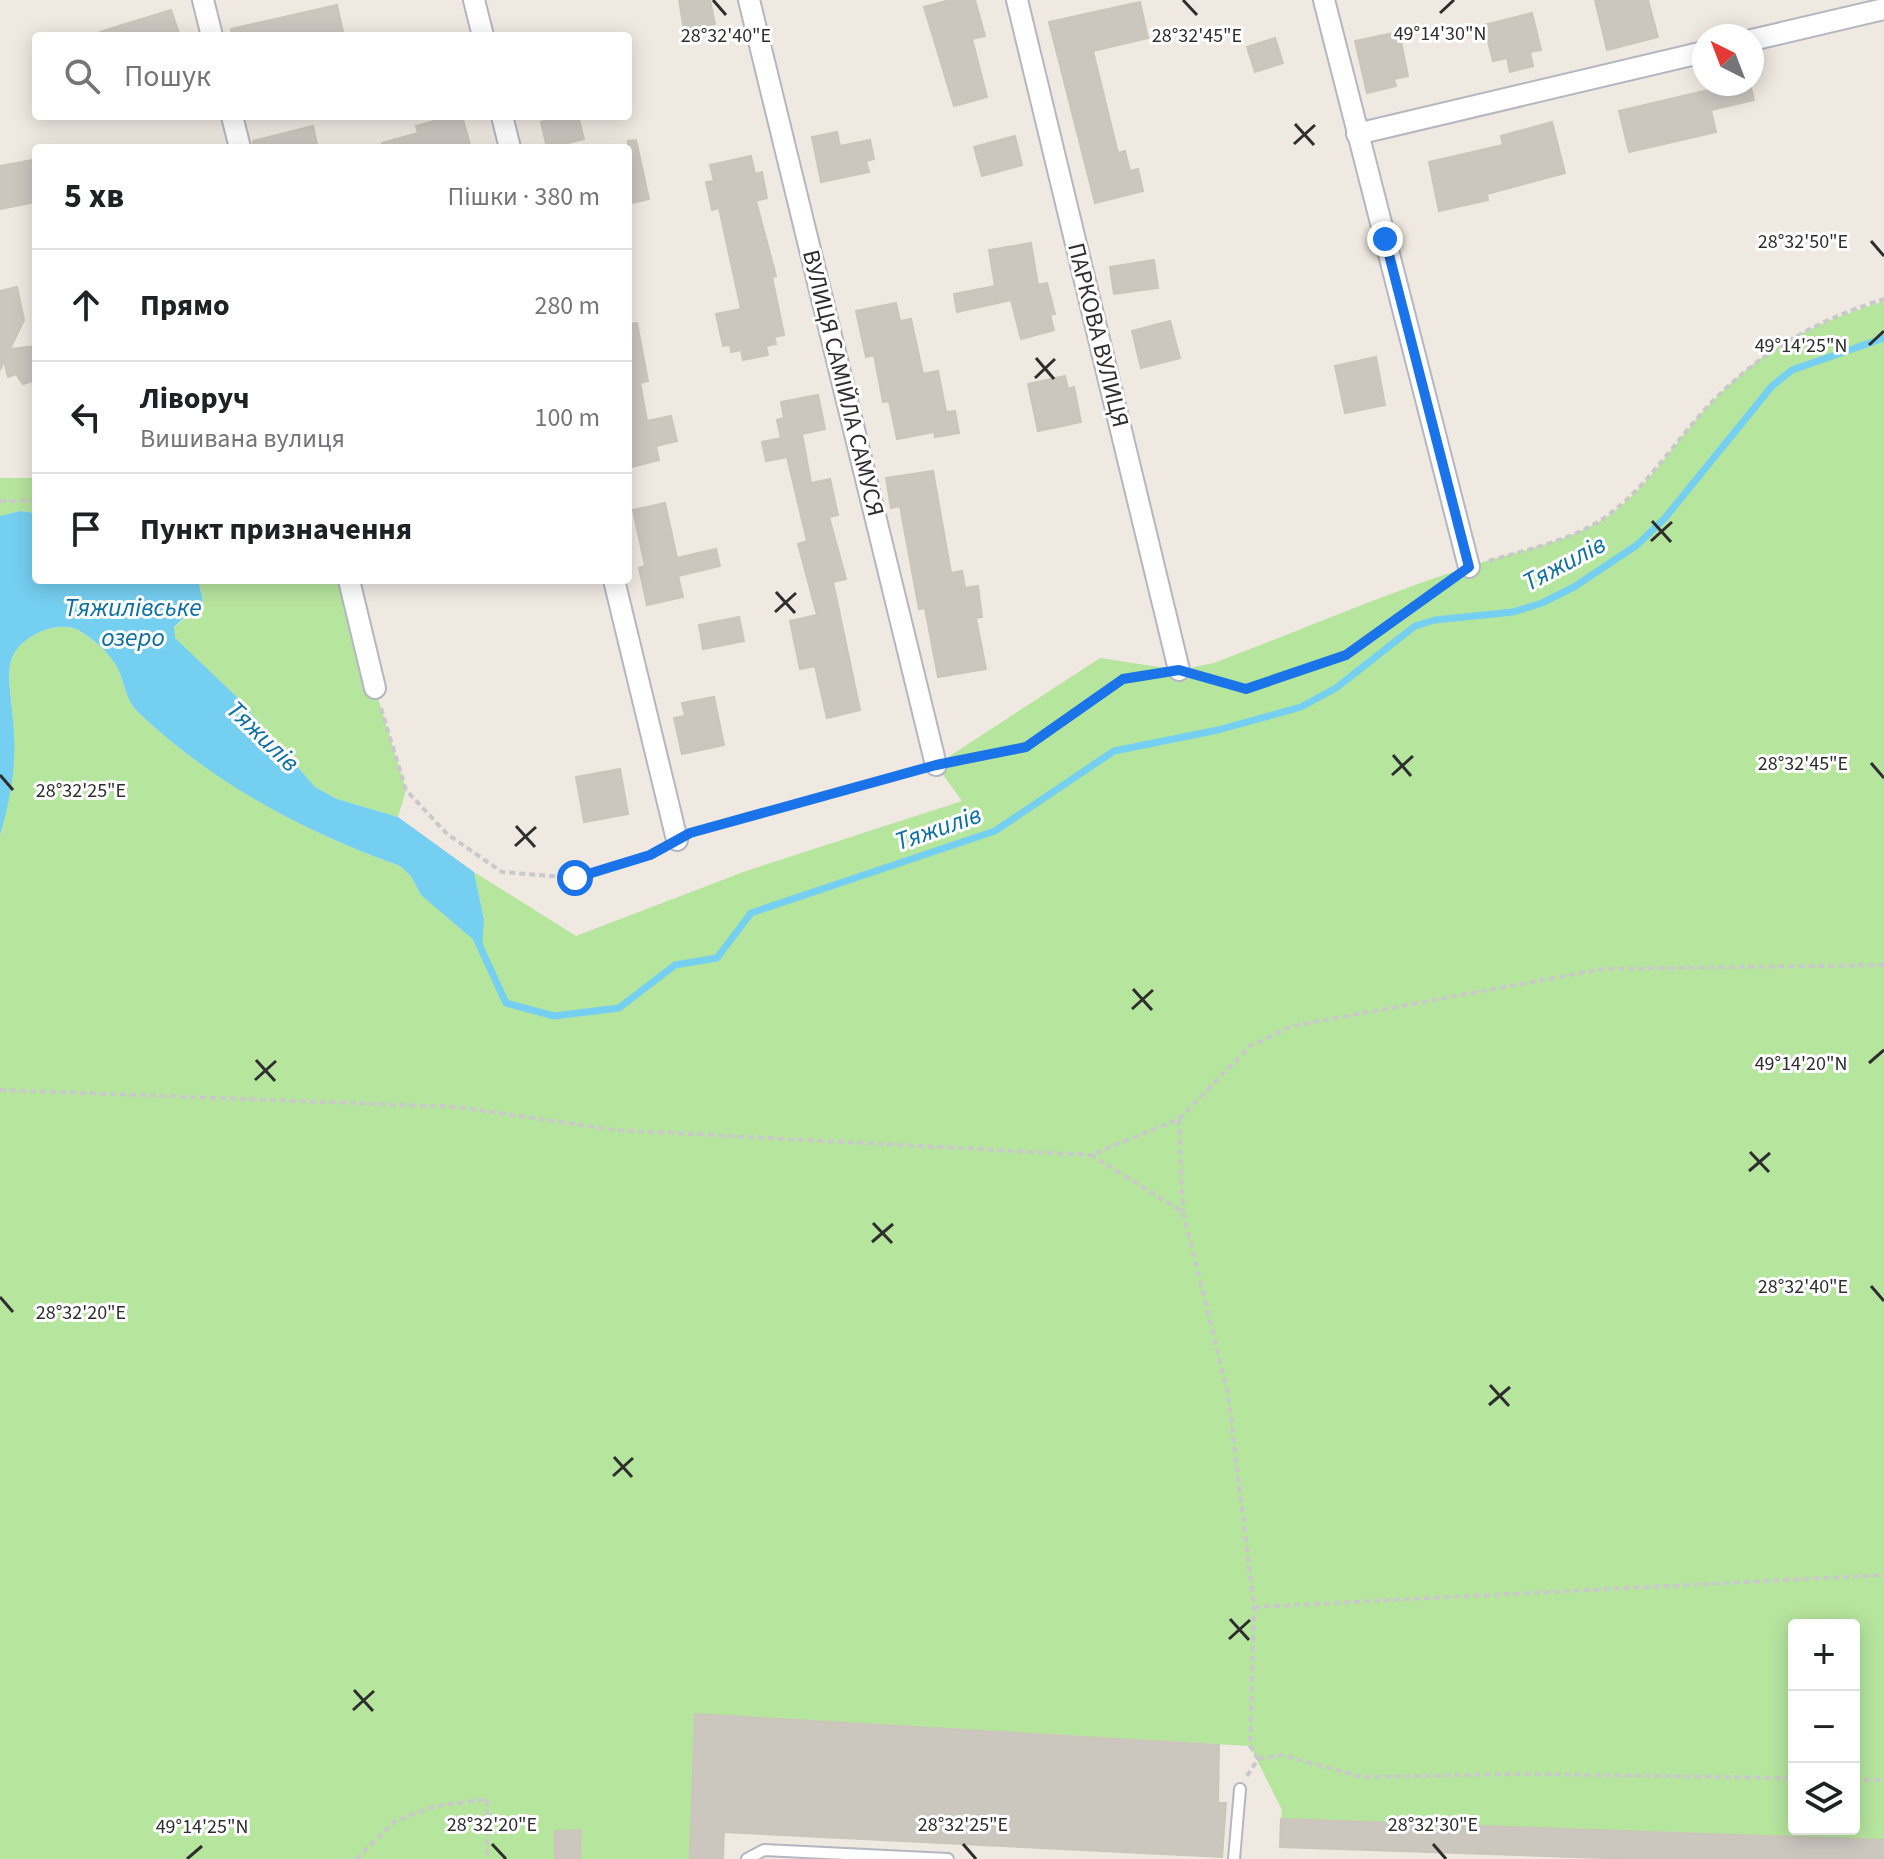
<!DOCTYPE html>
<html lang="uk">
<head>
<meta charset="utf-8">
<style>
  :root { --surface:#fff; --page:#f2f2f2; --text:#202124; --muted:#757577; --line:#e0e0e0 }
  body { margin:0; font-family:"Source Sans 3",sans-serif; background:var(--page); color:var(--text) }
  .controls { position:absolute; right:24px; bottom:24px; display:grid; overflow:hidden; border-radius:8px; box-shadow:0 4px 20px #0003 }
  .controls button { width:72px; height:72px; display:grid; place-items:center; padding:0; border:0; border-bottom:2px solid var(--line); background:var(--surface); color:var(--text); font:40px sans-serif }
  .compass { position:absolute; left:1692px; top:24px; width:72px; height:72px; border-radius:50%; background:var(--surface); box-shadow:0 4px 20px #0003; rotate:318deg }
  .stop { position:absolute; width:24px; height:24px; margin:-18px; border:6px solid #1a73e8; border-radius:50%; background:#fff }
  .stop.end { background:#1a73e8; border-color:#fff; box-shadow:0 2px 8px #0008 }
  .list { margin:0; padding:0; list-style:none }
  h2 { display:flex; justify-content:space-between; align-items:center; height:104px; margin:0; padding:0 32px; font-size:34px }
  h2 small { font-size:26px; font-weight:400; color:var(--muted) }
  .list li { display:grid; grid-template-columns:52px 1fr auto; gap:24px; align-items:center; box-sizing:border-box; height:112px; padding:0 32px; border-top:2px solid var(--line) }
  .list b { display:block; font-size:30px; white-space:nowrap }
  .list p { margin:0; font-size:26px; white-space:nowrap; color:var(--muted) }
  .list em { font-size:26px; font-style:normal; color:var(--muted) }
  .icon { flex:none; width:44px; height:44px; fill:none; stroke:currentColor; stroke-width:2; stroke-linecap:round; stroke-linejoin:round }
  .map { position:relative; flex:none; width:1884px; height:1859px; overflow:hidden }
  .search { position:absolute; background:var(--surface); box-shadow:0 4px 20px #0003; left:32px; top:32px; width:600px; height:88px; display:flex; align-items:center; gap:20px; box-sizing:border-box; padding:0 28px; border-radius:8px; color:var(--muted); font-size:30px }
  .panel { position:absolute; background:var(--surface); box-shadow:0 4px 20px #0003; left:32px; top:144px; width:600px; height:440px; border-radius:8px }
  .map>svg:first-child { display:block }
  .green { fill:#b6e59e; fill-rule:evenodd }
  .water { fill:#75cff0 }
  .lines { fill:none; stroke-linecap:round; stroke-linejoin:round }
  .stream { stroke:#75cff0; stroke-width:7 }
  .building { fill:#cbc7bf; stroke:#cbc5ba; stroke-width:2 }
  .service-casing { stroke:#b4b7c1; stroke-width:14 }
  .minor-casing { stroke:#b4b7c1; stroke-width:24 }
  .path { stroke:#c9c9c9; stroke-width:4; stroke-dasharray:6 4; stroke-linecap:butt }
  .service { stroke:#fff; stroke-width:10 }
  .minor { stroke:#fff; stroke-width:20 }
  .route { stroke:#1a73e8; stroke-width:10 }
  .ticks { fill:none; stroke:#2e2e2e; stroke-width:3 }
  .labels { text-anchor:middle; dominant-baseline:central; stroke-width:6; stroke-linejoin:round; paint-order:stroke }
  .street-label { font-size:24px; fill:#2e2e2e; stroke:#fff }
  .water-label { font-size:26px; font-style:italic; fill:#0d6fa3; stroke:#fff }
  .ticks-label { font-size:20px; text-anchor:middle; fill:#2e2e2e; stroke:#fff; stroke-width:6; stroke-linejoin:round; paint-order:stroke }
</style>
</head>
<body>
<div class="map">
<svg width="1884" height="1859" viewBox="0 0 1884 1859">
  <rect width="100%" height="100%" fill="#efe9e1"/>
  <g class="green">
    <path d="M1884 301V1840L1281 1819 1282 1810 1250 1746 695 1714 690 1859H0V836C8 803 14 773 14 740 15 718 6 680 11 661 17 638 54 620 76 629 92 637 112 655 119 671 125 686 127 703 140 714 214 783 305 832 400 866L411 876 421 895 484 919 474 872 576 936 746 871 962 801 936 765 1100 658 1179 670 1214 663C1299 631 1384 594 1470 566 1514 552 1562 544 1602 520 1643 494 1669 450 1701 414 1760 349 1802 328 1884 301ZM1794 1625H1854V1829H1794Z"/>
    <polygon points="0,478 36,478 36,513 20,511 0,516"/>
    <polygon points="194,580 349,580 375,688 406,790 398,817 337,799 315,787 239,699 174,638 174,628 203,601 199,584"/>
  </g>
  <path class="water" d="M20 511 36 513V580H194L199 584 203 601 174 627 175 638 239 699 315 787 337 799 398 817 474 872 484 919 482 947 421 895 411 876 400 866C305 832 214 784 140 714 127 703 125 686 119 671 112 655 92 637 76 629 54 620 17 638 11 661 6 678 14 715 14 734 16 768 10 802 0 835V516Z"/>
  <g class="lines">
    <polyline class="stream" points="477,940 506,1003 554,1016 619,1008 675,965 717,958 751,913 995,831 1114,751 1218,730 1301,707 1336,688 1415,626 1435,620 1513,612 1542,603 1574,587 1637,545 1665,518 1772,386 1792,370 1884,338"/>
  </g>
  <g class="building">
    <polygon points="679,0 710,0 715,24 684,30"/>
    <polygon points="950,0 975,0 985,36 972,39 987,97 954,106 924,7"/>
    <polygon points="1595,0 1648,0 1658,37 1607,50"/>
    <polygon points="1140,2 1148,38 1093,51 1118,153 1125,151 1130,171 1138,169 1143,191 1095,203 1049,22"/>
    <polygon points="337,5 344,36 232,36 231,29"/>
    <polygon points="171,10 180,36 101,36 100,32"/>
    <polygon points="1532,13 1541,50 1530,52 1533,66 1510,72 1507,58 1493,61 1484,25"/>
    <polygon points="1399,32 1408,76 1394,79 1396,86 1367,93 1355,41"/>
    <polygon points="1275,38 1283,63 1255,72 1247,47"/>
    <polygon points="1734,84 1750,84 1754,100 1711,110 1716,132 1629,152 1619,111"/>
    <polygon points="452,116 462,116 471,148 383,148 382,143 418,133 416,126"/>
    <polygon points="564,116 578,116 584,139 547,148 541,122"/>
    <polygon points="1552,122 1565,173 1487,194 1488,200 1439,211 1429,162 1503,145 1501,136"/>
    <polygon points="313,126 318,148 254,148 253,141"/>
    <polygon points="837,132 840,146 870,140 874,159 866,161 869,172 821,182 812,137"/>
    <polygon points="1015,136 1022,165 982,176 974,147"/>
    <polygon points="636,140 649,199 628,204 628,141"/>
    <polygon points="751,156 755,174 762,172 767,198 756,201 776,276 772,277 784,335 774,337 776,344 766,346 768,355 743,360 741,350 731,352 730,345 723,346 716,314 741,309 719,208 712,210 706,182 714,181 710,165"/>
    <polygon points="33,160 36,202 0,209 0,166"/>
    <polygon points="1031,243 1038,285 1047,283 1055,314 1050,315 1054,330 1021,339 1011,300 957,312 954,294 995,286 989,250"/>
    <polygon points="1154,260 1158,288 1114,294 1110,267"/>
    <polygon points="17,287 24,320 10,349 36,346 36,380 23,384 16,374 8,377 4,361 0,370 0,291"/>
    <polygon points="896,303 900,321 911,319 923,374 938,371 946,412 955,411 959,433 935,437 934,432 897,439 889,401 883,402 874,355 866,357 856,311"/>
    <polygon points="1170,321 1180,358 1141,368 1132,331"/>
    <polygon points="637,323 648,381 640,383 647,421 671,416 677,441 656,446 659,460 628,468 628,324"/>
    <polygon points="1376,357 1385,405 1345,413 1335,366"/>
    <polygon points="1065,376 1068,389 1074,387 1081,422 1038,431 1028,384"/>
    <polygon points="818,395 825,429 802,434 811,483 830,479 838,515 829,517 846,579 833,582 860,710 827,718 815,666 800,669 790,621 817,615 798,544 807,541 787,457 766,461 762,442 781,438 777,420 784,418 781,402"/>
    <polygon points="933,471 951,573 962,571 965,588 978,586 982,617 976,618 986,669 938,677 925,608 919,609 900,506 891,508 886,478"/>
    <polygon points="665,503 677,558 716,549 720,566 678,576 683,597 647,605 639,568 645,566 633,510"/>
    <polygon points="739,617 744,641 703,649 699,625"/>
    <polygon points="714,697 724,745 682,754 674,718 685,716 682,703"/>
    <polygon points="620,769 628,814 584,822 576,777"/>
    <polygon points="695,1714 1219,1745 1218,1803 1226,1803 1222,1857 724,1832 723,1859 690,1859"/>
    <polygon points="1281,1819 1884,1840 1884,1859 1634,1859 1280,1847"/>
    <polygon points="581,1830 580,1859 555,1859 555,1831"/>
  </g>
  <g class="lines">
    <defs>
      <g id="service">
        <polyline points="747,1859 764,1850 948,1859"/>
        <polyline points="1234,1859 1240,1789"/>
      </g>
      <g id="minor">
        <polyline points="203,0 212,36"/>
        <polyline points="474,0 483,36"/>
        <polyline points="749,0 936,765"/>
        <polyline points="1017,0 1179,670"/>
        <polyline points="1324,0 1469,567"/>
        <polyline points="1752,40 1884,9"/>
        <polyline points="232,116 240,148"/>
        <polyline points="502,116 510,148"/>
        <polyline points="1357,134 1704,52"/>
        <polyline points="349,580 375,688"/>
        <polyline points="614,580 677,840"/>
      </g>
    </defs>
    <use href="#service" class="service-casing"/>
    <use href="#minor" class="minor-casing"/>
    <g class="path">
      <polyline points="0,501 36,501"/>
      <path d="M1489 561C1527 549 1570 541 1604 518 1643 491 1669 450 1700 415 1751 357 1811 322 1884 299"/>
      <polyline points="1198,676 1246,689 1346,655 1453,578"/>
      <polyline points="381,708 406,790 447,834 502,872 575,878 660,850"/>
      <polyline points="955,761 1026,747 1123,679 1158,673"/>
      <polyline points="696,831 915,771"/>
      <polyline points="0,1090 458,1107 615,1130 1091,1155"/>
      <polyline points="1179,1119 1183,1212"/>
      <polyline points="1254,1607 1884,1575"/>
      <polyline points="1258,1759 1282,1755 1362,1777 1522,1774 1794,1778"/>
      <polyline points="1247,1776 1258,1759 1250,1746 1254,1607 1228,1394 1183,1212 1091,1155 1179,1119 1250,1046 1292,1026 1603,969 1884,965"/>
      <polyline points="1854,1780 1884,1780"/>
      <polyline points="356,1859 395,1821 436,1806 487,1799 487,1859"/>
    </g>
    <use href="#service" class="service"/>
    <use href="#minor" class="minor"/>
  </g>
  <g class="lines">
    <polyline class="route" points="575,878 650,855 690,833 936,765 1026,747 1123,679 1179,670 1246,689 1346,655 1469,567 1385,239"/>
  </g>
  <path class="ticks" d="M713 0 726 15M1183 0 1197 15M1440 13 1454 0M1295 124 1314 145M1294 144 1315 125M1871 241 1884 256M1869 345 1884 331M1036 358 1054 379M1035 378 1055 359M1652 521 1671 542M1651 541 1672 522M776 592 795 613M775 612 796 593M1393 755 1411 776M1871 763 1884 778M0 775 13 790M1392 775 1413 756M516 826 535 847M515 846 536 827M1133 989 1152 1010M1132 1009 1153 990M256 1060 275 1081M1869 1063 1884 1050M255 1080 276 1061M1750 1152 1769 1172M1749 1171 1770 1153M873 1223 892 1243M872 1242 893 1224M1871 1286 1884 1301M0 1297 13 1312M1490 1385 1509 1406M1489 1405 1510 1387M614 1457 632 1477M613 1476 633 1458M1230 1619 1249 1640M1229 1639 1250 1620M354 1690 373 1711M353 1710 374 1691M492 1844 506 1859M963 1844 976 1859M1433 1844 1446 1859M187 1859 202 1846"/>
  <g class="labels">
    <g class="street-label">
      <text transform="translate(1098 335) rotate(76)">ПАРКОВА ВУЛИЦЯ</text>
      <text transform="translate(843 383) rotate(76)">ВУЛИЦЯ САМІЙЛА САМУСЯ</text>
    </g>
    <g class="water-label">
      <text transform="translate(1564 563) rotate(-28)">Тяжилів</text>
      <text x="133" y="607">Тяжилівське<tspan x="133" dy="30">озеро</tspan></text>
      <text transform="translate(263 736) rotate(44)">Тяжилів</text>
      <text transform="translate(938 828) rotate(-19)">Тяжилів</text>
    </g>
  </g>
  <g class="ticks-label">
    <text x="1440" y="40">49°14'30"N</text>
    <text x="1197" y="42">28°32'45"E</text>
    <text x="726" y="42">28°32'40"E</text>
    <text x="1803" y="248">28°32'50"E</text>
    <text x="1801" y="352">49°14'25"N</text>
    <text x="1803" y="770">28°32'45"E</text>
    <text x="81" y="797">28°32'25"E</text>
    <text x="1801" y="1070">49°14'20"N</text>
    <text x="1803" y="1293">28°32'40"E</text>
    <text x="81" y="1319">28°32'20"E</text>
    <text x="492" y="1831">28°32'20"E</text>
    <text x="963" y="1831">28°32'25"E</text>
    <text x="1433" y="1831">28°32'30"E</text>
    <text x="202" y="1833">49°14'25"N</text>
  </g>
</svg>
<div class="controls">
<button>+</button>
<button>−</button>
<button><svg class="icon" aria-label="layers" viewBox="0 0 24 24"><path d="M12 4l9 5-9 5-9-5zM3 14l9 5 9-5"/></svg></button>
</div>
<svg class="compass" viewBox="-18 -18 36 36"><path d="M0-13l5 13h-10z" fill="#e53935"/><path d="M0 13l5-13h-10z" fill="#757577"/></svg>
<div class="stop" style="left:575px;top:878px"></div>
<div class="stop end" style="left:1385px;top:239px"></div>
<div class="search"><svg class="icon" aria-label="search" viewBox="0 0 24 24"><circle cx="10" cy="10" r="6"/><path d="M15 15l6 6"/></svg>Пошук</div>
<section class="panel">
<h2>5 хв<small>Пішки · 380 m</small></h2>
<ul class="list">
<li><svg class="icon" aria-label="ahead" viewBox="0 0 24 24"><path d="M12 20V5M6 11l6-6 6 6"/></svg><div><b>Прямо</b></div><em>280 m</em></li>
<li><svg class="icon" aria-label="left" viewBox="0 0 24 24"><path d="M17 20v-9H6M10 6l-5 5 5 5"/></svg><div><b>Ліворуч</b><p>Вишивана вулиця</p></div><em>100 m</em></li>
<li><svg class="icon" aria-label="arrive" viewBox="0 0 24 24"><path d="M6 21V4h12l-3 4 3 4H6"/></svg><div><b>Пункт призначення</b></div></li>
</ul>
</section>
</div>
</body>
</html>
